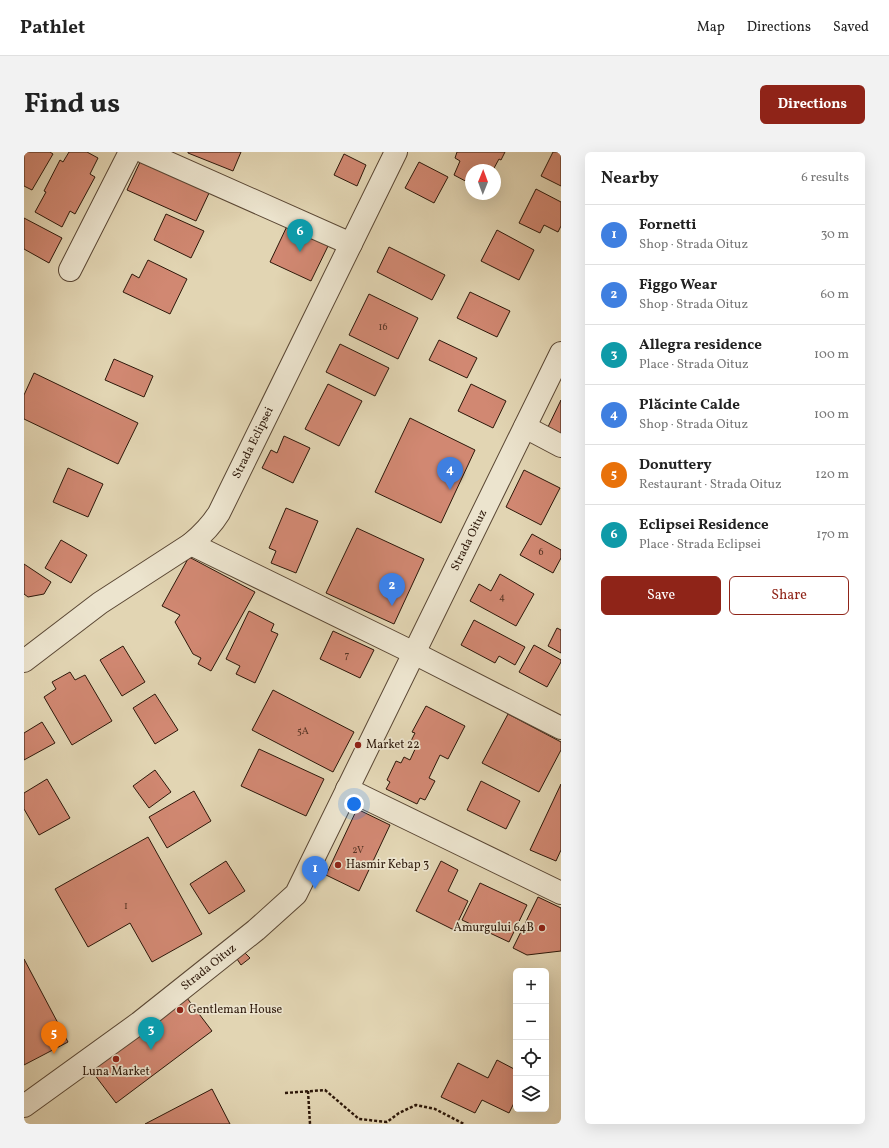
<!DOCTYPE html>
<html lang="en">
<head>
<meta charset="utf-8">
<style>
  :root { --surface:#fff; --page:#f2f2f2; --text:#222; --muted:#767676; --line:#e0e0e0; --accent:#8f2418 }
  body { margin:0; font-family:Vollkorn,serif; background:var(--page); color:var(--text) }
  .controls { position:absolute; right:12px; bottom:12px; display:grid; overflow:hidden; border-radius:6px; box-shadow:0 4px 16px #0002 }
  .controls button { width:36px; height:36px; display:grid; place-items:center; padding:0; border:0; border-bottom:1px solid var(--line); background:var(--surface); color:var(--text); font:20px sans-serif }
  .compass { position:absolute; left:441px; top:12px; width:36px; height:36px; border-radius:50%; background:var(--surface); box-shadow:0 4px 16px #0002; rotate:1deg }
  .you { position:absolute; left:330px; top:652px; width:14px; height:14px; margin:-10px; border:3px solid #fff; border-radius:50%; background:#1a73e8; box-shadow:0 0 0 6px #1a73e833 }
  .badge { display:grid; place-items:center; width:26px; height:26px; border-radius:50%; background:var(--accent); color:#fff; font-size:13px; font-weight:700 }
  .pin { position:absolute; translate:-50% -33px; filter:drop-shadow(0 1px 2px #0008) }
  .pin::after { content:''; position:absolute; top:21px; width:14px; height:12px; background:inherit; clip-path:polygon(0 0,100% 0,50% 100%) }
  .list { margin:0; padding:0; list-style:none }
  h2 { display:flex; justify-content:space-between; align-items:center; height:52px; margin:0; padding:0 16px; font-size:17px }
  h2 small { font-size:13px; font-weight:400; color:var(--muted) }
  .list li { display:grid; grid-template-columns:26px 1fr auto; gap:12px; align-items:center; box-sizing:border-box; height:60px; padding:0 16px; border-top:1px solid var(--line) }
  .list b { display:block; font-size:15px; white-space:nowrap }
  .list p { margin:0; font-size:13px; white-space:nowrap; color:var(--muted) }
  .list em { font-size:13px; font-style:normal; color:var(--muted) }
  .actions { display:flex; gap:8px; padding:12px 16px }
  .actions a { flex:1; padding:9px 0; border:1px solid var(--accent); border-radius:6px; text-align:center; font-size:14px; color:var(--accent) }
  .actions .main { background:var(--accent); color:#fff }
  .icon { flex:none; width:22px; height:22px; fill:none; stroke:currentColor; stroke-width:2; stroke-linecap:round; stroke-linejoin:round }
  .map { position:relative; flex:none; width:537px; height:972px; overflow:hidden; border-radius:6px }
  header { display:flex; align-items:center; gap:24px; box-sizing:border-box; height:56px; padding:0 20px; background:var(--surface); border-bottom:1px solid var(--line) }
  header strong { font-size:19px }
  nav { display:flex; gap:22px; margin-inline-start:auto; font-size:14px }
  .intro { display:flex; align-items:center; justify-content:space-between; box-sizing:border-box; height:96px; padding:0 24px }
  h1 { margin:0; font-size:28px }
  .button { padding:10px 18px; border-radius:6px; background:var(--accent); color:#fff; font-size:14px; font-weight:700 }
  main { display:flex; gap:24px; padding:0 24px }
  aside { flex:1; background:var(--surface); border-radius:6px; box-shadow:0 4px 16px #0002 }
  .map>svg:first-child { display:block }
  .building { fill:#d18872; stroke:#2d180a }
  .lines { fill:none; stroke-linecap:round; stroke-linejoin:round }
  .minor-casing { stroke:#5a4734; stroke-width:24 }
  .path { stroke:#2d180a; stroke-width:2.5; stroke-dasharray:3 2; stroke-linecap:butt }
  .minor { stroke:#ece4ce; stroke-width:22 }
  .poi-dot { fill:#8f2418; stroke:#ece4ce; stroke-width:1.5 }
  .labels { text-anchor:middle; dominant-baseline:central; stroke-width:3.5; stroke-linejoin:round; paint-order:stroke }
  .number-label { font-size:10px; fill:#563424 }
  .street-label { font-size:12px; fill:#2d180a; stroke:#ece4ce }
  .poi-label { font-size:12px; fill:#2d180a; stroke:#ece4ce; text-anchor:start }
</style>
</head>
<body>
<header>
<strong>Pathlet</strong>
<nav><a>Map</a><a>Directions</a><a>Saved</a></nav>
</header>
<div class="intro"><h1>Find us</h1><a class="button">Directions</a></div>
<main>
<div class="map">
<svg width="537" height="972" viewBox="0 0 537 972">
  <rect width="100%" height="100%" fill="#e2d5b3"/>
  <filter id="stains"><feTurbulence type="fractalNoise" baseFrequency=".005" numOctaves="4"/><feColorMatrix values="0 0 0 0 .2 0 0 0 0 .09 0 0 0 0 .02 0 0 0 .5 -.17"/></filter>
  <radialGradient id="worn" r=".72"><stop offset=".6" stop-color="#630" stop-opacity="0"/><stop offset="1" stop-color="#630" stop-opacity=".3"/></radialGradient>
  <g class="building">
    <polygon points="0,0 26,0 29,2 8,38 0,34"/>
    <polygon points="45,0 63,0 74,6 66,22 71,25 51,62 46,59 38,75 11,60 22,40 20,39 36,8 39,10"/>
    <polygon points="164,0 217,0 209,19 164,1"/>
    <polygon points="433,0 481,0 477,8 475,7 469,18 447,18 447,32 430,23 436,9 431,6"/>
    <polygon points="529,0 537,0 537,34 517,24"/>
    <polygon points="320,2 342,13 333,34 310,23"/>
    <polygon points="117,8 186,39 172,69 103,38"/>
    <polygon points="395,10 424,25 410,51 381,36"/>
    <polygon points="512,37 537,50 537,74 534,80 520,73 516,81 495,71"/>
    <polygon points="142,62 180,79 167,106 130,88"/>
    <polygon points="0,66 38,86 25,111 0,97"/>
    <polygon points="265,70 306,90 287,129 246,110"/>
    <polygon points="473,78 510,98 495,128 457,109"/>
    <polygon points="365,95 421,123 408,148 353,120"/>
    <polygon points="124,108 163,127 146,162 99,140 108,122 115,126"/>
    <polygon points="446,140 486,159 473,185 433,166"/>
    <polygon points="345,142 394,166 374,207 325,183"/>
    <polygon points="415,188 453,206 443,226 405,208"/>
    <polygon points="316,192 365,216 351,244 302,220"/>
    <polygon points="90,207 129,224 120,245 81,228"/>
    <polygon points="10,221 114,271 94,312 0,267 0,243"/>
    <polygon points="304,232 338,249 315,294 281,277"/>
    <polygon points="447,232 482,249 469,276 434,259"/>
    <polygon points="537,248 537,283 523,277"/>
    <polygon points="386,266 451,298 417,371 351,340"/>
    <polygon points="260,284 286,296 269,331 238,316 247,298 253,301"/>
    <polygon points="44,316 79,332 64,365 29,350"/>
    <polygon points="500,318 536,336 517,373 482,355"/>
    <polygon points="262,356 294,369 272,421 247,411 252,399 245,396"/>
    <polygon points="333,376 400,407 370,472 302,441"/>
    <polygon points="508,382 537,398 537,406 529,421 496,403"/>
    <polygon points="37,388 63,403 47,431 21,416"/>
    <polygon points="165,405 231,440 187,519 174,512 177,506 169,502 151,470 156,463 138,454"/>
    <polygon points="0,412 27,430 20,442 4,445 0,442"/>
    <polygon points="476,422 510,442 492,474 446,449 455,432 467,439"/>
    <polygon points="225,459 250,472 247,479 254,482 231,531 212,522 216,514 202,507"/>
    <polygon points="450,468 501,495 491,513 475,504 471,511 437,493"/>
    <polygon points="533,476 537,478 537,501 524,494"/>
    <polygon points="309,479 350,498 336,526 296,507"/>
    <polygon points="510,493 537,508 537,510 523,535 495,520"/>
    <polygon points="99,494 121,530 98,544 76,508"/>
    <polygon points="46,520 51,528 61,523 88,569 48,593 20,545 32,537 28,530"/>
    <polygon points="249,538 330,580 309,620 228,578"/>
    <polygon points="131,542 154,578 131,592 109,556"/>
    <polygon points="402,554 441,574 424,607 416,603 405,626 411,629 401,648 396,646 393,652 362,637 366,630 363,628 372,609 377,611 380,605 386,608 393,593 387,589 391,581 388,580"/>
    <polygon points="484,562 537,590 537,598 515,640 458,611"/>
    <polygon points="18,570 31,591 0,608 0,581"/>
    <polygon points="235,597 300,627 282,664 217,634"/>
    <polygon points="131,618 147,640 125,656 109,634"/>
    <polygon points="23,627 46,666 15,683 0,657 0,641"/>
    <polygon points="457,629 496,649 482,677 443,658"/>
    <polygon points="537,632 537,698 532,709 506,698"/>
    <polygon points="170,639 187,669 143,696 125,665"/>
    <polygon points="333,657 366,673 335,739 302,723"/>
    <polygon points="124,685 178,782 128,810 106,771 64,795 31,737"/>
    <polygon points="202,709 221,739 185,762 166,732"/>
    <polygon points="417,709 434,718 424,739 444,749 430,778 392,759"/>
    <polygon points="456,731 503,753 485,790 438,768"/>
    <polygon points="514,745 537,756 537,799 503,803 489,796"/>
    <polygon points="221,801 226,806 217,813 213,807"/>
    <polygon points="0,807 44,890 0,913"/>
    <polygon points="163,846 188,879 92,951 67,918"/>
    <polygon points="473,908 492,918 492,947 485,961 458,948 451,961 417,945 434,911 464,926"/>
    <polygon points="188,937 206,972 121,972"/>
  </g>
  <g class="lines">
    <defs>
      <g id="minor">
        <polyline points="120,0 327,92"/>
        <polyline points="46,118 106,0"/>
        <polyline points="501,275 537,294"/>
        <polyline points="167,392 390,501 537,576"/>
        <path id="s1" d="M0 509 76 451 167 392C179 382 187 374 195 361L372 0"/>
        <polyline points="323,637 537,741"/>
        <path id="s2" d="M0 954 115 871 232 778 272 742 537 201"/>
      </g>
    </defs>
    <use href="#minor" class="minor-casing"/>
    <g class="path">
      <polyline points="284,939 286,972"/>
      <polyline points="261,941 301,938 335,967 363,970 375,961 392,953 411,957 440,972"/>
    </g>
    <use href="#minor" class="minor"/>
  </g>
  <g class="poi-dot">
    <circle cx="334" cy="593" r="4"/>
    <circle cx="314" cy="713" r="4"/>
    <circle cx="518" cy="776" r="4"/>
    <circle cx="156" cy="858" r="4"/>
    <circle cx="92" cy="907" r="4"/>
  </g>
  <g class="labels">
    <g class="number-label">
      <text x="359" y="175">16</text>
      <text x="517" y="400">6</text>
      <text x="478" y="445">4</text>
      <text x="323" y="503">7</text>
      <text x="279" y="579">5A</text>
      <text x="334" y="698">2V</text>
      <text x="102" y="754">1</text>
    </g>
    <g class="street-label">
      <text stroke="none"><textPath href="#s1" startOffset="324">Strada Eclipsei</textPath></text>
      <text stroke="none"><textPath href="#s2" startOffset="739">Strada Oituz</textPath></text>
      <text stroke="none"><textPath href="#s2" startOffset="231">Strada Oituz</textPath></text>
    </g>
    <g class="poi-label">
      <text x="342" y="593">Market 22</text>
      <text x="322" y="713">Hasmir Kebap 3</text>
      <text x="510" y="776" text-anchor="end">Amurgului 64B</text>
      <text x="164" y="858">Gentleman House</text>
      <text x="92" y="920" text-anchor="middle">Luna Market</text>
    </g>
  </g>
  <rect width="100%" height="100%" filter="url(#stains)"/>
  <rect width="100%" height="100%" fill="url(#worn)"/>
</svg>
<div class="controls">
<button>+</button>
<button>−</button>
<button><svg class="icon" aria-label="locate" viewBox="0 0 24 24"><circle cx="12" cy="12" r="6"/><path d="M12 2v4M12 18v4M2 12h4M18 12h4"/></svg></button>
<button><svg class="icon" aria-label="layers" viewBox="0 0 24 24"><path d="M12 4l9 5-9 5-9-5zM3 14l9 5 9-5"/></svg></button>
</div>
<svg class="compass" viewBox="-18 -18 36 36"><path d="M0-13l5 13h-10z" fill="#e53935"/><path d="M0 13l5-13h-10z" fill="#767676"/></svg>
<div class="you"></div>
<div class="pin badge" style="left:291px;top:737px;background:#3f7fe0">1</div>
<div class="pin badge" style="left:368px;top:454px;background:#3f7fe0">2</div>
<div class="pin badge" style="left:127px;top:898px;background:#0f9aa8">3</div>
<div class="pin badge" style="left:426px;top:338px;background:#3f7fe0">4</div>
<div class="pin badge" style="left:30px;top:902px;background:#e8710a">5</div>
<div class="pin badge" style="left:276px;top:100px;background:#0f9aa8">6</div>
</div>
<aside>
<h2>Nearby<small>6 results</small></h2>
<ul class="list">
<li><span class="badge" style="background:#3f7fe0">1</span><div><b>Fornetti</b><p>Shop · Strada Oituz</p></div><em>30 m</em></li>
<li><span class="badge" style="background:#3f7fe0">2</span><div><b>Figgo Wear</b><p>Shop · Strada Oituz</p></div><em>60 m</em></li>
<li><span class="badge" style="background:#0f9aa8">3</span><div><b>Allegra residence</b><p>Place · Strada Oituz</p></div><em>100 m</em></li>
<li><span class="badge" style="background:#3f7fe0">4</span><div><b>Plăcinte Calde</b><p>Shop · Strada Oituz</p></div><em>100 m</em></li>
<li><span class="badge" style="background:#e8710a">5</span><div><b>Donuttery</b><p>Restaurant · Strada Oituz</p></div><em>120 m</em></li>
<li><span class="badge" style="background:#0f9aa8">6</span><div><b>Eclipsei Residence</b><p>Place · Strada Eclipsei</p></div><em>170 m</em></li>
</ul>
<div class="actions"><a class="main">Save</a><a>Share</a></div>
</aside>
</main>
</body>
</html>
